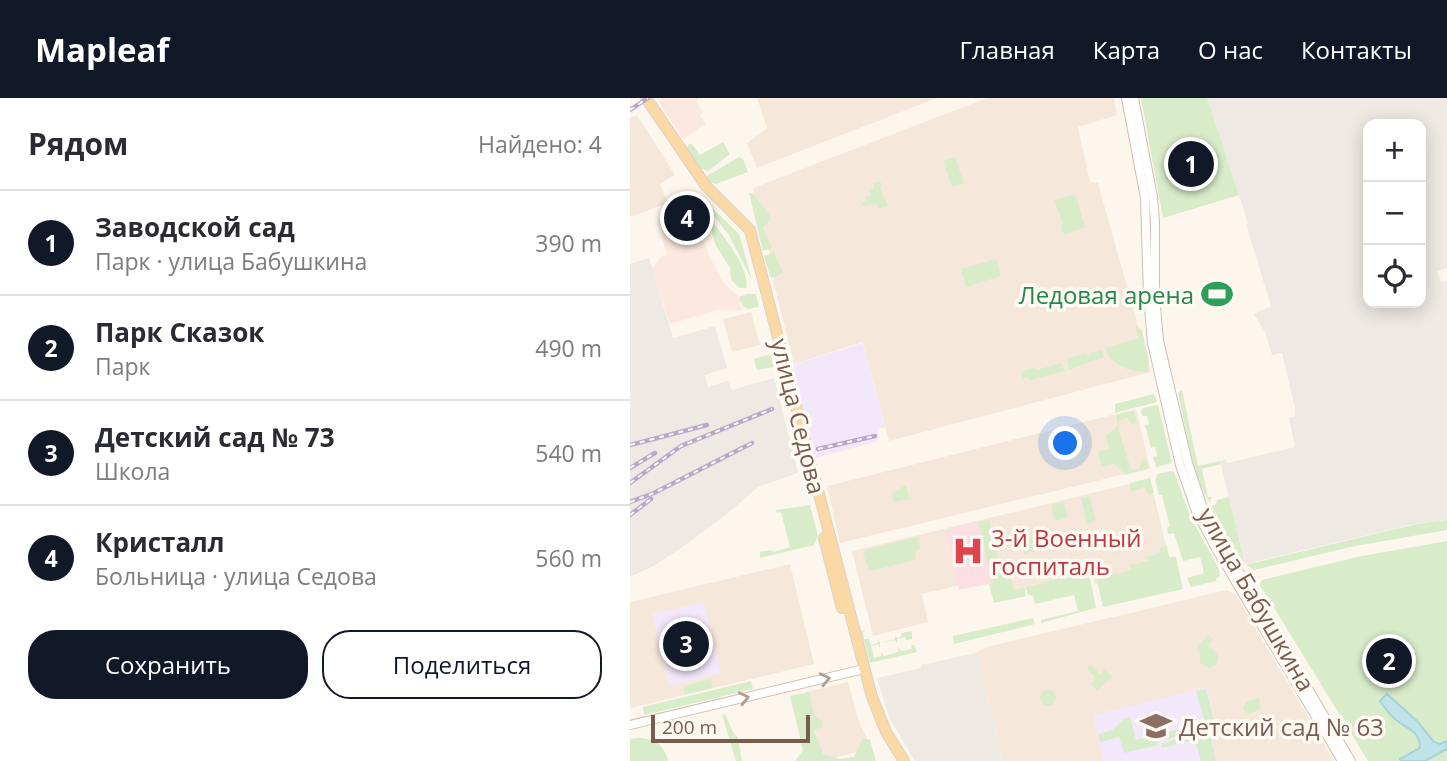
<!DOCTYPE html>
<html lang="ru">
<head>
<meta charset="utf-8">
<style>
  :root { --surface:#fff; --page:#f7f7f7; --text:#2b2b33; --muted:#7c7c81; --line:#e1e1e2; --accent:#111827 }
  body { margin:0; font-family:"Open Sans",sans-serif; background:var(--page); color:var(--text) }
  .controls { position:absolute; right:21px; top:21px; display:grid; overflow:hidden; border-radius:14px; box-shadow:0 4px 18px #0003 }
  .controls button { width:63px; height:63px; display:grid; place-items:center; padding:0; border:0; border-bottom:2px solid var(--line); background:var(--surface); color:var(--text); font:35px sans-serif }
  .scale { position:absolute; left:21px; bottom:18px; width:159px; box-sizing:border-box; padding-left:7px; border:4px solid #7a5c4d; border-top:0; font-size:19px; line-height:24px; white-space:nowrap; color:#7a5c4d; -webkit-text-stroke:5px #fffaf3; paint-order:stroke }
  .you { position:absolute; left:436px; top:346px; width:24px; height:24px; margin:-18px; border:5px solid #fff; border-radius:50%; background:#1a73e8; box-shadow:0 0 0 10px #1a73e833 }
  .badge { display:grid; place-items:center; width:46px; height:46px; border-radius:50%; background:var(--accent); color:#fff; font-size:23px; font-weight:700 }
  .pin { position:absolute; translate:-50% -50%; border:4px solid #fff; box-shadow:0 2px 7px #0006 }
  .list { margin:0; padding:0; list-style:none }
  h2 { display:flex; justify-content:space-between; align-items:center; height:91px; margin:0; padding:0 28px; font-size:30px }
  h2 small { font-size:23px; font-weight:400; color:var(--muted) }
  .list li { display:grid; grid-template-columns:46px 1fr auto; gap:21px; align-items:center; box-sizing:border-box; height:105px; padding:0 28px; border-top:2px solid var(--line) }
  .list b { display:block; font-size:26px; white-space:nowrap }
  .list p { margin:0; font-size:23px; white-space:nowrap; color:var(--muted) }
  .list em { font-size:23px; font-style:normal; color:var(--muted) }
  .actions { display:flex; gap:14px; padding:21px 28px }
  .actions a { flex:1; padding:16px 0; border:2px solid var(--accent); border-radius:28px; text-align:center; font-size:24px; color:var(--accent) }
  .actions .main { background:var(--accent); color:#fff }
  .icon { flex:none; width:38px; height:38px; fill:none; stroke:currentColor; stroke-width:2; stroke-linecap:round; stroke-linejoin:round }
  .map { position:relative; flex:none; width:817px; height:663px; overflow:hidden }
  header { display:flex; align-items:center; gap:42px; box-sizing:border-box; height:98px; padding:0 35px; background:var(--accent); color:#fff }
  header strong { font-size:33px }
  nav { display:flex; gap:38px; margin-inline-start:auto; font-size:24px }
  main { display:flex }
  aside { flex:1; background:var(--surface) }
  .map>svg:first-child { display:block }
  .residential { fill:#f5e8da }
  .commercial { fill:#fde8e0 }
  .industrial { fill:#efe9e4; fill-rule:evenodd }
  .education { fill:#f3e8fa }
  .medical { fill:#fbdfe3 }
  .green { fill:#d8ecc9 }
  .water { fill:#bfe3e8; stroke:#a5d3da; stroke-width:2 }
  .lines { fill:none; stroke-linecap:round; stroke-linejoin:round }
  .minor-casing { stroke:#d1beb0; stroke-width:10 }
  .major-casing { stroke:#dad1cd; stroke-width:12 }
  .minor { stroke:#fff; stroke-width:8 }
  .major { stroke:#fbd9a5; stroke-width:10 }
  .rail-casing { stroke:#b9a8c9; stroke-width:4.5 }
  .rail { stroke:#fffaf3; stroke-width:2; stroke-dasharray:5; stroke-linecap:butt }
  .oneway { stroke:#af9d94 }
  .labels { text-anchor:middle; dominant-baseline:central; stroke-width:7; stroke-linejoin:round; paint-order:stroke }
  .leisure-label { font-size:24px; fill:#27864d; stroke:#fffaf3; text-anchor:end }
  .street-label { font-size:24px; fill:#7a5c4d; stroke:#fffaf3 }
  .health-label { font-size:24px; fill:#be3a42; stroke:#fffaf3; text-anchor:start }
  .education-label { font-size:24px; fill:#785e54; stroke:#fffaf3; text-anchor:start }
</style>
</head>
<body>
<header>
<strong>Mapleaf</strong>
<nav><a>Главная</a><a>Карта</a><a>О нас</a><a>Контакты</a></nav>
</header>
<main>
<aside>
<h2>Рядом<small>Найдено: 4</small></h2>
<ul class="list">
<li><span class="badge">1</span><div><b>Заводской сад</b><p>Парк · улица Бабушкина</p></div><em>390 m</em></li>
<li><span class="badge">2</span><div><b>Парк Сказок</b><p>Парк</p></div><em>490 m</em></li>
<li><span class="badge">3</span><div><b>Детский сад № 73</b><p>Школа</p></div><em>540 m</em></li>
<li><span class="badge">4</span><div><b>Кристалл</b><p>Больница · улица Седова</p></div><em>560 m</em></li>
</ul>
<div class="actions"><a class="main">Сохранить</a><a>Поделиться</a></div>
</aside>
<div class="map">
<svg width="817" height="663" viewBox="0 0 817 663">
  <rect width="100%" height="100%" fill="#fdf6ec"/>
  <g class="residential">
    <polygon points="127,0 307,0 127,70 117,45 137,30"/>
    <polygon points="357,0 484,0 487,17 448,29 460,84 468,85 521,274 259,343 233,244 164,266 143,182 146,174 132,131 123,90"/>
    <polygon points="7,17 45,77 30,86 38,105 0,119 0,20"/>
    <polygon points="121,214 130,247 102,254 93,221"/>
    <polygon points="506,311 520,370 210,445 197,388"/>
    <polygon points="520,381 541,468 465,487 462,476 384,496 378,476 292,496 298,524 243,538 222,453"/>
    <polygon points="160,466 184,566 0,610 0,504"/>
    <polygon points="597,492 606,497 704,663 372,663 363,619 345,555 356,549"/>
    <polygon points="218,584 228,621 241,650 193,663 175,594"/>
  </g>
  <g class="commercial">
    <polygon points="32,0 69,0 66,3 73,14 70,17 76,26 53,41 29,4"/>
    <polygon points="63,108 78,156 95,187 109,199 112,212 87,212 40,226 22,171 31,159 37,157 27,122"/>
  </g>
  <g class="industrial">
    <path d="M577 0H817V170L807 173 811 184 817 183V422L785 426 615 466 590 363 596 361 597 365 665 349 659 320 665 318V310L652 255 642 257 635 234 624 216 641 208 616 126 618 125ZM738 26H791V205H738Z"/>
    <polygon points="19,160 43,240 85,228 97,270 75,277 78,289 98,283 102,292 144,280 168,375 128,389 97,416 51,450 25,467 0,479 0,166"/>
    <polygon points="345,555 363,619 372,663 285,663 260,621 247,580 291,570 291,567"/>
  </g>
  <g class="education">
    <polygon points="233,245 255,329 247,331 249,339 246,344 185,360 162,267"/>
    <polygon points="74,504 91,575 39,588 22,516"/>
    <polygon points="577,589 587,631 580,633 587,663 472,663 473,661 463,617"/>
  </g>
  <polygon class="medical" points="348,424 363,485 329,492 315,432"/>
  <g class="green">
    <polygon points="511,0 577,0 609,97 533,120"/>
    <polygon points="93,44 100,56 78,73 70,70 57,50 59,46 62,46 70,57"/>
    <polygon points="109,59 113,61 118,74 86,86 79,83 77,78"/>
    <polygon points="325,59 334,85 322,89 313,63"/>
    <polygon points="250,83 252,88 250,90 258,108 248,111 246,106 232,108 231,104 235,103 235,99 241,97 240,93 244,91 243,85"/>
    <path d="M119 95H123C128 105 138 111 141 121L133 130 142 150 133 153Z"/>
    <polygon points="442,97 446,99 455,129 434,137 431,129 433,125 424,102"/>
    <polygon points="80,108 109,136 122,182 99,137 79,112"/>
    <path d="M77 118C90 132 121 172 116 190H110L101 182 100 170 85 146Z"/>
    <polygon points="144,154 153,175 142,180 140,178 134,158"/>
    <polygon points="366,161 371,178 336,189 331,171"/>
    <polygon points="117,196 126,196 129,209 118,211 112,207 109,199"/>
    <path d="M505 227 512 232 519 264 517 274C500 274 480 267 475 250L509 240Z"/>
    <polygon points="472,252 474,259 439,272 437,260 455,256 459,259 460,255"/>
    <polygon points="141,256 144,269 127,272 124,261"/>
    <polygon points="432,265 435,273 400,282 398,279 393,281 391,274 405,269 406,272"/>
    <path d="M552 292 568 368 590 363 591 366 572 371 578 399H582L580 404C564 384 554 322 548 295Z"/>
    <polygon points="524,296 527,304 485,315 485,306"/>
    <polygon points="528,307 542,365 526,369 523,359 527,358 525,349 521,350 515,327 519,326 517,318 513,318 511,313 513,310"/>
    <polygon points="504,313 507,325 501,326 497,320 489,323 488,329 500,369 502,372 510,370 511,363 516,361 518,371 495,377 483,364 483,366 472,369 468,354 479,351 476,338 488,328 486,317"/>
    <polygon points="541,373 544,374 561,420 589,471 590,478 586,481 586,483 561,489 557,480 574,475 570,459 553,463 544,435 538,436 537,430 540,428 532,397 529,397 525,381 528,376"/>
    <polygon points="520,380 524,395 519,397 514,389 500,394 500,385"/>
    <polygon points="276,387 279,401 264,404 262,395"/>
    <polygon points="460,398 466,424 457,426 451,400"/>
    <polygon points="599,399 615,467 787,426 817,422 817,432 725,448 624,472 611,464 580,409 586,406 587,402"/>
    <polygon points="434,404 437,420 425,423 421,407"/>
    <polygon points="180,407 188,438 184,447 130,460 130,454 140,452 144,454 160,449 151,414 147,415 146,412"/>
    <polygon points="359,422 369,463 380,461 383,472 379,473 384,492 394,490 396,498 364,505 359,486 363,485 348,424"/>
    <polygon points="411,437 415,451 394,456 391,442"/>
    <polygon points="286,439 289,440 290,450 286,452 285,462 245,472 239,472 233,456 236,452"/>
    <polygon points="817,443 817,663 738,663 630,487 632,482 727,459"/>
    <polygon points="537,448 539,459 546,459 553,491 473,509 466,479 475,479 488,474 488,476 501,471 501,467 518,463 517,459 530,455 530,449"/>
    <polygon points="455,470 458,470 466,510 411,525 411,522 448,513 444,497 405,506 403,498 398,497 396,489 444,477 445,480 448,480 448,476 456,474"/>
    <polygon points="403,520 405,526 324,546 323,538"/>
    <polygon points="236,532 233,534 234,541 239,541 241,547 248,545 248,541 250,545 265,541 265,537 267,540 271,539 271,535 282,533 282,541 276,542 275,539 267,541 267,545 265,542 250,545 250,550 248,546 241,548 244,560 251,558 251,555 254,558 268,554 269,550 271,553 282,551 281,547 284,547 287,554 240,565 231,533"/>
    <path d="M578 537 583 541 578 548C585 554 592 556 586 567L580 570 570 565V553L567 548Z"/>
    <polygon points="461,567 470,576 475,572 482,579 467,593 461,586 466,580 457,571"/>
    <polygon points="81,581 83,590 55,596 53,588"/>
    <polygon points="121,583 123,591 14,617 13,609"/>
    <polygon points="576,591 586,631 571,635 570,633 563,636 562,634 528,644 529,647 494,655 489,639 470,644 468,636 482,632 495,620 500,619 506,642 575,625 566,593"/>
    <circle cx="418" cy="600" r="8"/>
    <polygon points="179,594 184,617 192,623 193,629 184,632 193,656 210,661 224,659 233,640 240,642 246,663 165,663 173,652 160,598"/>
    <polygon points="629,600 631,611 619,616 615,614 613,610 616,604"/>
    <polygon points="95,616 103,634 108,640 112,663 106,663 92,617"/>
    <polygon points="580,635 586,663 571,663 566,646 561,643 532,650 531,646 561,637 570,639"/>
    <path d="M7 640C24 640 34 646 38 663H0V641Z"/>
  </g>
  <path class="water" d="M757 596 787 623 804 644 810 646 817 643V651L795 663H771L770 661 790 650C790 632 776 631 765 621 759 616 754 609 750 603Z"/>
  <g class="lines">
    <defs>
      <g id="minor">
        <polyline points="496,0 515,100 518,197 522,245 550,367 566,413 584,447 712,663"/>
        <polyline points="504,0 523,99 525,124 525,197 529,243 558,365 573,410 583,430 721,663"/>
        <polyline points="0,627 234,571"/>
      </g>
      <g id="major">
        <polyline points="16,0 76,88 120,132 242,599 256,634 274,663"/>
        <polyline points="194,440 212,510"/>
      </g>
    </defs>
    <use href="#minor" class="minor-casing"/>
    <use href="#major" class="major-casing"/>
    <use href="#minor" class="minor"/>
    <use href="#major" class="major"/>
    <defs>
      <g id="rail">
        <polyline points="0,12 18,0"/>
        <polyline points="0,347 77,327"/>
        <polyline points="188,351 245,338"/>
        <polyline points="0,370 25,355"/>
        <polyline points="0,385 51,348 142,311"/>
        <polyline points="0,404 24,395 122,345"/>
        <polyline points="0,417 21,401"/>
      </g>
    </defs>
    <use href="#rail" class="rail-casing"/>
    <use href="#rail" class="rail"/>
  </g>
  <defs><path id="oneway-chevron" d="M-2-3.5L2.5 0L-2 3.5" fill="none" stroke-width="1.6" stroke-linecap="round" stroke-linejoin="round" transform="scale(1.75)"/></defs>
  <g class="oneway">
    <use href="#oneway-chevron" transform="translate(195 581) rotate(-13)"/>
    <use href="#oneway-chevron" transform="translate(114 600) rotate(-13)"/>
  </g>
  <defs>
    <symbol id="stadium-bare" viewBox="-9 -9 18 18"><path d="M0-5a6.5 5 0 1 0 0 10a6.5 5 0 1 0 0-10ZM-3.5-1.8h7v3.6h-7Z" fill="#2e9e5b" stroke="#fffaf3" stroke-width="2.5" paint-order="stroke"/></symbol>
    <symbol id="hospital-bare" viewBox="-9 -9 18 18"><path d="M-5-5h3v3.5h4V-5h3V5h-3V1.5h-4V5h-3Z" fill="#e0444e" stroke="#fffaf3" stroke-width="2.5" paint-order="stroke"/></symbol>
    <symbol id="school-bare" viewBox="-9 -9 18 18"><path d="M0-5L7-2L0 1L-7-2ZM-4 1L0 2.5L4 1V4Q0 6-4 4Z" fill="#8d6e63" stroke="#fffaf3" stroke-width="2.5" paint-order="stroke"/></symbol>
  </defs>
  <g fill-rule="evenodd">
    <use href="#stadium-bare" x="565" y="174" width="44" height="44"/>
    <use href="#hospital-bare" x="316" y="431" width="44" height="44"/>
    <use href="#school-bare" x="504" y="606" width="44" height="44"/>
  </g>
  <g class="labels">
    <g class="leisure-label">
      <text x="564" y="196">Ледовая арена</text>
    </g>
    <g class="street-label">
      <text transform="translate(169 318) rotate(76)">улица Седова</text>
      <text transform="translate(627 501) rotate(60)">улица Бабушкина</text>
    </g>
    <g class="health-label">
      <text x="361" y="439">3-й Военный<tspan x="361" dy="28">госпиталь</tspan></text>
    </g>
    <g class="education-label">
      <text x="549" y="628">Детский сад № 63</text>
    </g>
  </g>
</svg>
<div class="controls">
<button>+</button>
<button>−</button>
<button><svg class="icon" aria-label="locate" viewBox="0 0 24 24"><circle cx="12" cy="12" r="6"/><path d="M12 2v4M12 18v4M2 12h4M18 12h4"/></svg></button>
</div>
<div class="scale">200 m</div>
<div class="you"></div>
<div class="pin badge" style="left:561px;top:66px">1</div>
<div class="pin badge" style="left:759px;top:563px">2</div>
<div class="pin badge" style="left:56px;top:546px">3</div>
<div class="pin badge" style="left:57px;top:120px">4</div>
</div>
</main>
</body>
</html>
